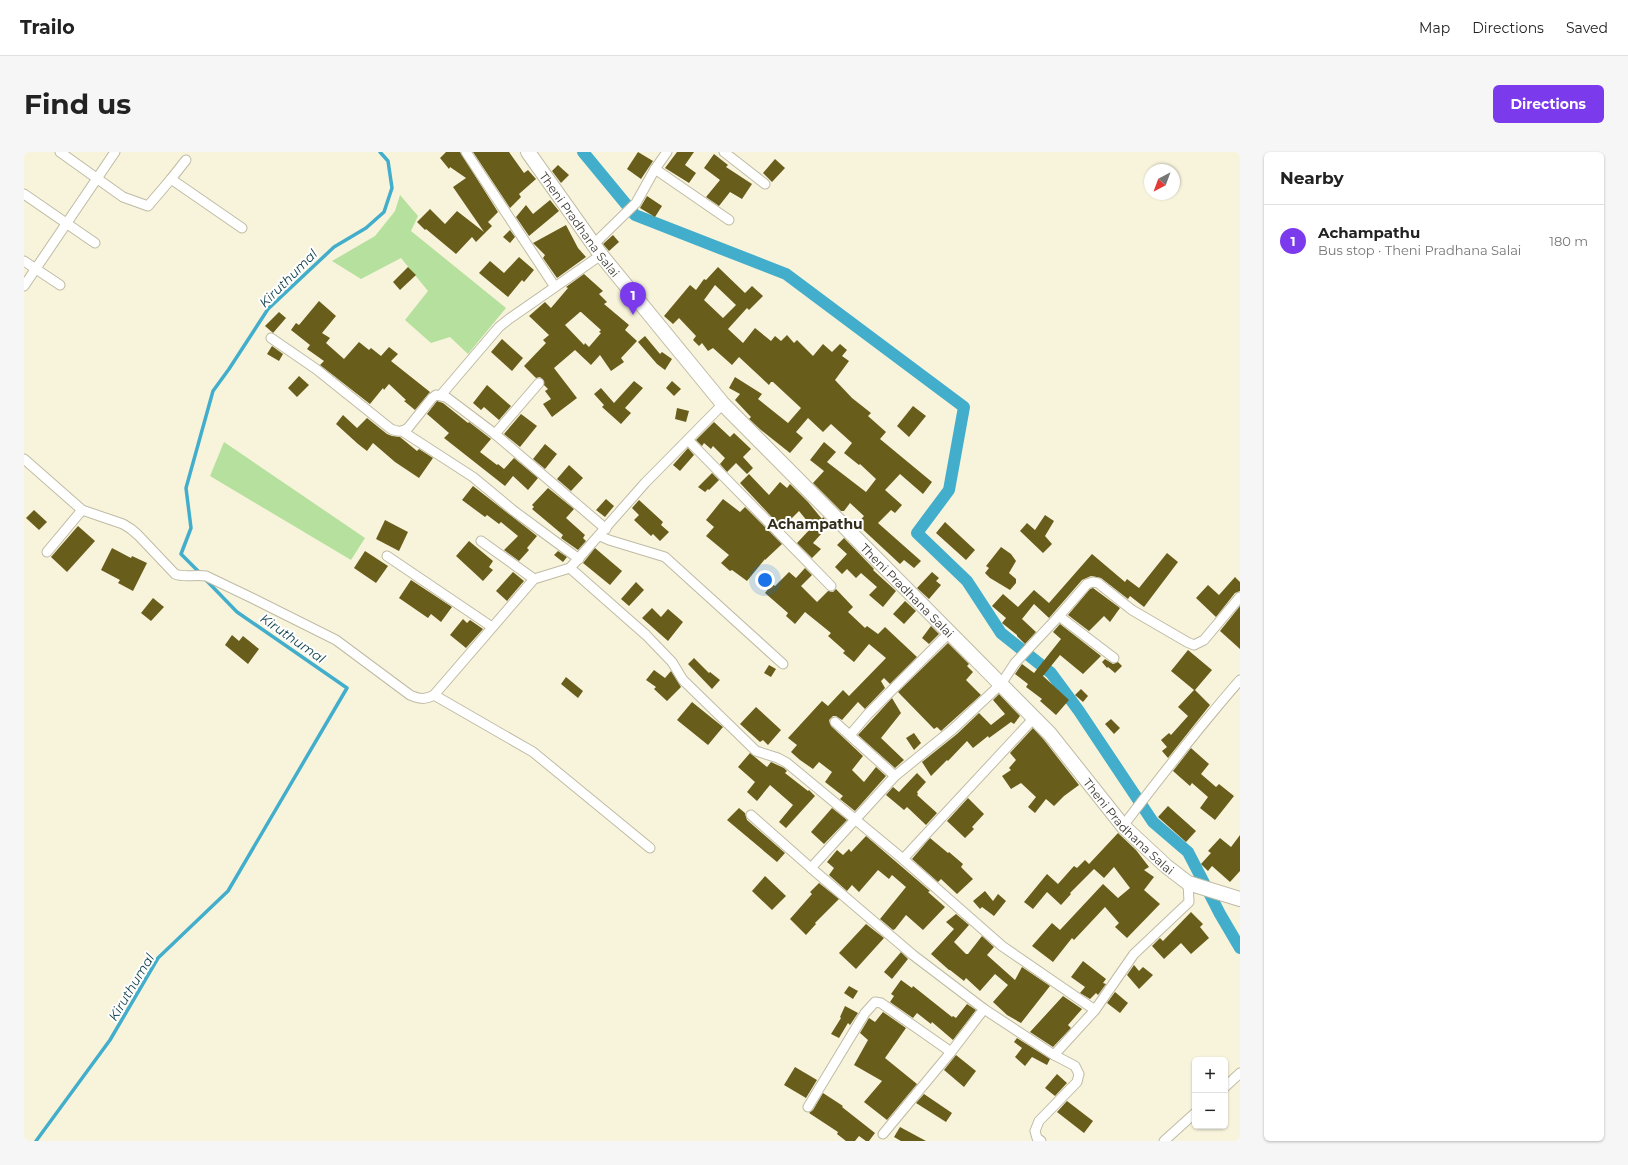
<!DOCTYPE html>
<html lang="en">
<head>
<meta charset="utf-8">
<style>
  :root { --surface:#fff; --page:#f6f6f6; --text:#222; --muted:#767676; --line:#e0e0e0; --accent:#7c3aed }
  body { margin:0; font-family:Montserrat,sans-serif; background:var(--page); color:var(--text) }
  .controls { position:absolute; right:12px; bottom:12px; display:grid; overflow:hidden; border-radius:6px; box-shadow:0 1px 3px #0004 }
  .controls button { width:36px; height:36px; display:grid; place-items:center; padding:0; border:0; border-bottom:1px solid var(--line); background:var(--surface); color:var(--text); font:20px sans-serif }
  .compass { position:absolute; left:1120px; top:12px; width:36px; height:36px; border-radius:50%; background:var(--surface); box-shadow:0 1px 3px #0004; rotate:221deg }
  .you { position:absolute; left:741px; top:428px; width:14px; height:14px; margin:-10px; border:3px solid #fff; border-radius:50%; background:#1a73e8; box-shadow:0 0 0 6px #1a73e833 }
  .badge { display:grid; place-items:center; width:26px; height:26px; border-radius:50%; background:var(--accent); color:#fff; font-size:13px; font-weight:700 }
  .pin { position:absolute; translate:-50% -33px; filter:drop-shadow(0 1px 2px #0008) }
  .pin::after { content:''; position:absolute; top:21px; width:14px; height:12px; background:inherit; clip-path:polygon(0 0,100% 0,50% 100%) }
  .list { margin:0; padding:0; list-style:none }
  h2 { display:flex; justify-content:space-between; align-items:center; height:52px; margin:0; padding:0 16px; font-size:17px }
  h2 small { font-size:13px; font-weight:400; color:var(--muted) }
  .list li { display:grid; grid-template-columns:26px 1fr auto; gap:12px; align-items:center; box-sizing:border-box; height:72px; padding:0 16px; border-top:1px solid var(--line) }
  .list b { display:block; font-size:15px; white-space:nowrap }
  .list p { margin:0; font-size:13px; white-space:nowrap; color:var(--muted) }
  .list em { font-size:13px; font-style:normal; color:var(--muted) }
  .map { position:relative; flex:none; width:1216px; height:989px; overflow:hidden; border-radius:6px }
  header { display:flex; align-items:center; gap:24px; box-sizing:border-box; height:56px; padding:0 20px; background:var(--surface); border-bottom:1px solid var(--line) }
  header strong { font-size:19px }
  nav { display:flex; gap:22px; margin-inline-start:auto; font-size:14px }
  .intro { display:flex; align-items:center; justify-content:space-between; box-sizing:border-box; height:96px; padding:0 24px }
  h1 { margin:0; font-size:28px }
  .button { padding:10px 18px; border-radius:6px; background:var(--accent); color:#fff; font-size:14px; font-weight:700 }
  main { display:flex; gap:24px; padding:0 24px }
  aside { flex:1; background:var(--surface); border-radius:6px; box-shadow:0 1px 3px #0004 }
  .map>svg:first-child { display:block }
  .green { fill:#b5e09e }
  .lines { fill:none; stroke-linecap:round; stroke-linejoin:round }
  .stream { stroke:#42aecb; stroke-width:3.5 }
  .canal { stroke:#42aecb; stroke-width:12 }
  .building { fill:#695d1c; fill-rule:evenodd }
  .street-casing { stroke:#bfbba4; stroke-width:11 }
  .primary-casing { stroke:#bfbba4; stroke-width:16 }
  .street { stroke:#fff; stroke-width:9 }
  .primary { stroke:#fff; stroke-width:14 }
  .labels { text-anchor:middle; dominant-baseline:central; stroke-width:4; stroke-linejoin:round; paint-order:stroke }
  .street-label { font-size:12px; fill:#3c3a31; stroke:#fff }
  .water-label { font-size:13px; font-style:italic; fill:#0d3e4a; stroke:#fff }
  .quarter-label { font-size:14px; font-weight:bold; fill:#322e1b; stroke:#fff }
</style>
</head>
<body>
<header>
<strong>Trailo</strong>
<nav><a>Map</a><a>Directions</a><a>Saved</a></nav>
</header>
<div class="intro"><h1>Find us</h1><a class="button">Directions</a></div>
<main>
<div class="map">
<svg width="1216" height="989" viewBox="0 0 1216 989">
  <rect width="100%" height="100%" fill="#f8f4dc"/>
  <g class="green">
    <polygon points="376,43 394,64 387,79 482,156 444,202 426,185 407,191 381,168 404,139 377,106 337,127 308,109 351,84 371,59"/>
    <polygon points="200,290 341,386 327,408 186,324"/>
  </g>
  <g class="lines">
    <g class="stream">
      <polyline points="177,422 157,402 167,376 162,336 189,239 205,217 244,157 310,95 342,76 360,60 368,36 364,9 356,0"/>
      <polyline points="12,989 86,888 134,806 204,739 323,536 213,460 182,428"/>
    </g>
    <polyline class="canal" points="559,0 611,63 762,122 940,255 925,338 893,381 943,429 977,481 1027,521 1055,559 1129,670 1164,700 1196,762 1216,796"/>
  </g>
  <g class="building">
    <polygon points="422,0 436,0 474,60 464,70 468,74 452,90 448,85 432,102 402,77 401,78 393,70 406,57 421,72 433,59 460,80 429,35 442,26 426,15 425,17 416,6"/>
    <polygon points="449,0 485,0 500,21 504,18 512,27 495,42 497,45 486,56"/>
    <polygon points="614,0 629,9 617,27 603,17"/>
    <polygon points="653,0 670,0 661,13 672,21 665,31 641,16"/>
    <polygon points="690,2 704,13 702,15 728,32 718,47 706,40 695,54 682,45 696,28 680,16"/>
    <polygon points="751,7 761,16 748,30 739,21"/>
    <polygon points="534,13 545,23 537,31 528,19"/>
    <polygon points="623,44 638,54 631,65 616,56"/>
    <polygon points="526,48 535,59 505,84 492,65 502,53 509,62"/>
    <polygon points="542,73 554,96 562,105 533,126 519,106 521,103 509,91"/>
    <polygon points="486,78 491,85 486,91 479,85"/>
    <polygon points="589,83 595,90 585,99 579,92"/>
    <polygon points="495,105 510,118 500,130 498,128 484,145 455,121 466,109 480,121"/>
    <polygon points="384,115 392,123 376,138 369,130"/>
    <path d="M694 115 721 141 728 134 739 144 725 158 723 156 704 177 719 191 731 176 747 189 751 184 757 189 763 183 770 191 773 188 789 204 799 192 808 200 816 192 823 198 818 204 825 209 811 228 828 246 847 261 844 264 862 280 856 287 908 330 899 342 876 322 861 338 878 353 871 361 867 358 854 371 897 409 890 416 880 408 876 412 833 372 840 364 826 351 820 359H817L789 331 800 319 786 308 800 290 812 300 803 310 842 340 852 327 836 312 835 313 820 301 828 291 807 272 799 280 784 266 772 280 779 286 766 301 737 278 725 267 727 265 711 248 716 242 705 236 711 225 738 242 734 247 764 271 777 256 749 230H747L745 233 715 205 708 213 689 196 684 199 678 191 675 194 669 188 672 184 655 166 649 172 640 164 666 133 672 138 680 127 682 128ZM691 133 712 153 699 166 680 148Z"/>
    <path d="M560 122 579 139 575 142 583 150 580 152 605 173 601 178 613 189 597 206 600 210 587 219 576 203 567 213 551 198 530 216 553 246 528 265 519 252 527 247 521 239 524 237 520 233V229L516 225 512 226 500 214 522 191 519 188 525 183 505 164 521 150 527 156 544 136 542 135ZM556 160H557L577 178 575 180 577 181 565 195 561 191 560 193 541 173Z"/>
    <polygon points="295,149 312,164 298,181 306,186 302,191 320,207 335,190 345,198 347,196 357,204 365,195 374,202 367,209 406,240 391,258 380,249 382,248 365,232 360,238 359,236 346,252 296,213 300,209 283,197 286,193 267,178 272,171 275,173"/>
    <polygon points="255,160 262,166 249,181 241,174"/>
    <polygon points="621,184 636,202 638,200 648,207 641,218 633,212 614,190"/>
    <polygon points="478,187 499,206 488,219 467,200"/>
    <polygon points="248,194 259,202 255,209 243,202"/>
    <polygon points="275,224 285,233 273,245 264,236"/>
    <polygon points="610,229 619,236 601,256 607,261 597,272 578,255 580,253 570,242 577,236 590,251"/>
    <polygon points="648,229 657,237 650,244 642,236"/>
    <polygon points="463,233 487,254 475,268 460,255 457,258 449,251"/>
    <polygon points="413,249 419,251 444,271 445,270 467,287 456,300 473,313 474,312 480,317 490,306 514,326 504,338 489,324 481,334 420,286 425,281 403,262"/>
    <polygon points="889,254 902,264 885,285 873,274"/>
    <polygon points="653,256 665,259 662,270 651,267"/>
    <polygon points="497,262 513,274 496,295 480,282"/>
    <polygon points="319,263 333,276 343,266 363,282 368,284 376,285 393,299 395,297 409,306 395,326 371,310 349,291 343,299 334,292 312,272"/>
    <polygon points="690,270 706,285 710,281 727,297 719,305 729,316 723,322 712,311 703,320 696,312 701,306 689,294 687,297 680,291 678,294 672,288"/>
    <polygon points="521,292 533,302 521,317 509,307"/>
    <polygon points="664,296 670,303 656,319 649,313"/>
    <polygon points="545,313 559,326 547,339 533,327"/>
    <polygon points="688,321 695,328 685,338 684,337 681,340 674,335"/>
    <polygon points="725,322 745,343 756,330 763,336 766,332 784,350 798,367 799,365 806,372 789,391 797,397 788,406 773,391 788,375 775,359 758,376 716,331"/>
    <polygon points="449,334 513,384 503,396 505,398 495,409 480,398 494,384 477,370 475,372 463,363 461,365 438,348"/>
    <polygon points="524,336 550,357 542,366 561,383 559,386 562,389 554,398 537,386 539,383 508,357 510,355 508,353"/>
    <polygon points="582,347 590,354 581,365 572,358"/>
    <polygon points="699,347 716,360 721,355 758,392 741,408 741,407 723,429 708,418 706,419 697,411 705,403 682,384 690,375 682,368"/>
    <polygon points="615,348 639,370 637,373 645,380 636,389 629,382 627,384 610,368 615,363 608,356"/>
    <polygon points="10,358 23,370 15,378 2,366"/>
    <polygon points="1021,363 1030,369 1021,384 1028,392 1019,401 996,379 1003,371 1011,378"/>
    <polygon points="361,368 384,380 375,399 352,387"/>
    <polygon points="921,370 951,398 942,408 912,381"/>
    <polygon points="54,374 71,389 43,420 27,405"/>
    <polygon points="820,386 850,417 849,418 872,439 859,455 845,443 853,435 837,421 832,426 823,417 818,422 811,415 823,402 813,393"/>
    <polygon points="445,389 469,409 465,415 469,418 459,429 432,404"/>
    <polygon points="977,395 987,402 992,409 985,421 992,427 992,431 986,438 966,426 961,421 965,416 962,414"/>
    <polygon points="88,396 107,406 108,404 123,411 109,439 94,431 96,428 77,418"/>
    <polygon points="571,396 598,419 586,433 559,411"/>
    <polygon points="341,399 364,414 352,431 330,416"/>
    <polygon points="534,399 543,405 539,410 530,403"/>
    <polygon points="1143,401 1154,410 1120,455 1106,444 1104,447 1077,426 1067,424 1058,428 1025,466 1010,452 998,467 1012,480 1001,492 993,484 993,483 978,471 982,466 968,454 979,442 994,455 1010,438 1025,451 1068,402 1101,430 1103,427 1115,436"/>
    <polygon points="781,416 788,423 777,434 793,450 804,439 809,440 812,437 829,455 824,460 841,476 843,474 854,482 861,475 893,505 866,532 860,526 857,529 861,536 841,557 834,550 818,568 812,564 809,564 805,568 807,574 839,604 828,618 840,630 852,615 862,624 831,659 816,647 819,644 801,630 808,620 795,610 789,617 776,608 767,600 773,593 764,586 798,549 804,554 819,538 825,544 862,506 845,492 830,510 819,501 821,499 804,484 807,481 781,460 771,472 762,464 764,461 741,441 748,432 751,434 765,420 772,426"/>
    <polygon points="489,420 500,429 483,449 472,439"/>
    <polygon points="908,420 915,426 912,429 917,433 905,447 893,436"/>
    <polygon points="1211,425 1216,430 1216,439 1211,441 1192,465 1172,446 1184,433 1195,443"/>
    <polygon points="387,428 428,455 417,470 407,462 404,466 375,446"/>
    <polygon points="612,430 620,438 605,454 597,447"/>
    <polygon points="1069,436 1096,456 1086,470 1080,464 1065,479 1044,463 1066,437"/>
    <polygon points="129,446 140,455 127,469 117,461"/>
    <polygon points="881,449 892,459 880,472 869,462"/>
    <polygon points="1216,454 1216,497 1196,479"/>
    <polygon points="628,456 637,465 644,457 659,470 644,489 618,466"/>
    <polygon points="439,467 443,471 446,468 459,477 442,496 426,483"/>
    <polygon points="1036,472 1077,504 1059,522 1036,503 1019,524 1045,548 1032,563 1016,549 1018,547 1002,535 1004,532 991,522 998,512 1010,521 1037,487 1029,480"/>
    <polygon points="907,474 915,482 905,492 898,486"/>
    <polygon points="208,483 215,489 219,484 235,497 224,512 201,493"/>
    <polygon points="924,491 945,512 943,514 949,520 942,528 957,543 917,579 913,575 910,577 874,540"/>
    <polygon points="1164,498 1188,518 1171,538 1186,553 1144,606 1138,599 1143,595 1137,588 1145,581 1147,583 1164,564 1154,555 1170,538 1147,519"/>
    <polygon points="670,506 685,521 686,520 696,528 688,537 664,512"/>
    <polygon points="1081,507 1089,512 1094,510 1098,514 1091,521 1084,515 1083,516 1078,510"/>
    <polygon points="745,513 752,517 747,525 740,521"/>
    <polygon points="630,518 641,526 647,519 657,535 643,549 630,537 632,535 622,528"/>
    <polygon points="542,525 559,539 554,546 537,532"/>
    <polygon points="1057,537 1064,544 1059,550 1051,543"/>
    <polygon points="975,542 996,564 990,572 987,570 965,586 964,584 949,596 943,589 924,609 923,608 907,624 898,610 933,582 955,561 967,573 981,562 969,548"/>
    <polygon points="868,546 877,561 857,586 880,608 871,616 834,583"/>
    <polygon points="668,550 699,575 684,593 653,568"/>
    <polygon points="732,555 757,578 744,593 739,588 736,590 716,572"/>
    <polygon points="1087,567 1096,576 1090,582 1081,572"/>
    <polygon points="1009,576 1020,588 1055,633 1040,644 1030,654 1022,647 1011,661 1004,655 1012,645 997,631 987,637 978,624 987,618 985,616 992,608 986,601"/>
    <polygon points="890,581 897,591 890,598 882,586"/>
    <polygon points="1167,596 1185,612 1177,622 1192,635 1195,632 1210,644 1191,668 1176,656 1184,645 1168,631 1166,634 1149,619"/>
    <polygon points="726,601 743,615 747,610 760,616 763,619 761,621 784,639 785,638 791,644 762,676 755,670 769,653 746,633 733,649 723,640 731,630 714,615"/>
    <polygon points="893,621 902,630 893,640 894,642 893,643 913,661 902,673 883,655 880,658 862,643 869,635 875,640"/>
    <polygon points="944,646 960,662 948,675 950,677 941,686 923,669"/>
    <polygon points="1144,654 1172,679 1162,690 1134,665"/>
    <polygon points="715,656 721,661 723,668 761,701 753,710 703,668"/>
    <polygon points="808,656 823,668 800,692 787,680"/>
    <polygon points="1094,681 1112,698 1125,715 1120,718 1130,725 1120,738 1136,752 1103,786 1091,775 1095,771 1081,755 1050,788 1048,786 1029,810 1008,794 1028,771 1036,778 1079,732 1094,746 1106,736 1090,715 1080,726 1070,717 1046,741 1047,742 1037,753 1023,740 1009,757 1000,750 1023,722 1034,732 1050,714 1053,716 1061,708 1065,712"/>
    <polygon points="1216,683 1216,719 1206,730 1188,714 1184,719 1177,712 1187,701 1184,699 1196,686 1207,695"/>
    <polygon points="842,684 906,739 904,740 921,755 899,778 882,763 871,777 869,778 856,767 882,735 868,723 865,727 854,718 835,740 828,733 823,739 805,723 810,716 803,710 813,698 819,703 825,697 827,700"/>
    <polygon points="906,686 924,701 925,700 939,712 937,715 949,727 933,742 917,727 914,730 888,707"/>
    <polygon points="741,724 762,744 748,758 728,739"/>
    <polygon points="795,731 815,747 791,771 792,772 782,783 766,767 788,742 786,740"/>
    <polygon points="961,739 969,749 974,742 982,749 970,764 958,755 956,757 949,749"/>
    <polygon points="1167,760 1179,772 1176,775 1185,786 1167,802 1157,791 1140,807 1128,794 1136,786 1139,789"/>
    <polygon points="932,762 945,773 930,790 942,802 944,802 958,784 970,795 963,803 991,828 998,815 1026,834 997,871 983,863 969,850 984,833 971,822 956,839 942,826 940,829 926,818 925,818 907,802 930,777 922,770"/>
    <polygon points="842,772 860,786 832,817 815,801"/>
    <polygon points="877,800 884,807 868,827 860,820"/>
    <polygon points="1059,809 1082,827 1079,831 1082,832 1074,843 1072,841 1066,847 1056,841 1061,835 1047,825"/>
    <polygon points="1110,813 1115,819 1119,815 1129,823 1115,837 1103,823"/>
    <polygon points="877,828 888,836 889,834 928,865 929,864 932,866 943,852 952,858 929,888 908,870 907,872 893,861 889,866 866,850 870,844 867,842"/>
    <polygon points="825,834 834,839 829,847 820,841"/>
    <polygon points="1091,840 1104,851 1096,861 1083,851"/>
    <polygon points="1039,844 1058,857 1044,873 1047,876 1029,895 1006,880"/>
    <polygon points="821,854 834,861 826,873 824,871 815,886 807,882 817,866 816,865"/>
    <polygon points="859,860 882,876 861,906 893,932 863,968 840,950 858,929 830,913 844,888 836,881 845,866 851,870"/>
    <polygon points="993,886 1026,907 1023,913 1008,905 1001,914 991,905 998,896 990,890"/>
    <polygon points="932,903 952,919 940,935 920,918"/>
    <polygon points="771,915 793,928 782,946 760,933"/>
    <polygon points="1033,922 1043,931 1031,944 1021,936"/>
    <polygon points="799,941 819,954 818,955 851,981 845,989 842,989 835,984 831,989 822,989 813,982 814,980 785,961 789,958"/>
    <polygon points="900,942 928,961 922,970 892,951"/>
    <polygon points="1043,949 1069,969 1060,981 1033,960"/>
    <polygon points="876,975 902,989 877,989 870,985"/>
  </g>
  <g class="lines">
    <defs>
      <g id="street">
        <polyline points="36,0 99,45 124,54 147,27 218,76"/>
        <polyline points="442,0 531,135"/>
        <polyline points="700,0 741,32"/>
        <polyline points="631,17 705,68"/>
        <polyline points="147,27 162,8"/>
        <polyline points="0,42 71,91"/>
        <polyline points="569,93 612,51 631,17 643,0"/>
        <polyline points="0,109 36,133"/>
        <polyline points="0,134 91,0"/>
        <path d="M247 186 292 217 367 277C374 280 378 280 384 276L408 246 412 243 422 245 471 282 582 377"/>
        <polyline points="417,243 475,175 485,167 577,103"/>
        <polyline points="699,252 621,331 546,416 622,483 648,510 659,528 732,599 754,606 763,611 879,707 978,794 1071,858 1110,802 1165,750 1164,731"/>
        <polyline points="378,279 449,325 490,359 555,407"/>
        <polyline points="471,282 515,231"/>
        <polyline points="664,288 807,434"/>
        <path d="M0 307 58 358 99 372 107 377 114 383 151 422C161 426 171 422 182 424L228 446 312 488 386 543C395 547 401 548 410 543L510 427 546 416"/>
        <polyline points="576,384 585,388 641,405 759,512"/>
        <polyline points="457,389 510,427"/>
        <polyline points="23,400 58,358"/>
        <polyline points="363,404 468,475"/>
        <polyline points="1035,464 1090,506"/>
        <polyline points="410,543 509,600 626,696"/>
        <polyline points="811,570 871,624"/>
        <polyline points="826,583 844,562 926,480"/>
        <polyline points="727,663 787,716"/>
        <path d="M1099 674C1137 624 1175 575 1216 528"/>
        <polyline points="879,707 1010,566"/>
        <polyline points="960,857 1030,903 1071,858"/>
        <polyline points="1201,935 1216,921"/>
        <polyline points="784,955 841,861 851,850 857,851 927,900 960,857 889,803 787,716 871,624 929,577 977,532 991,511 1035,464 1063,432 1069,430 1074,431 1108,458 1163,490 1170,493 1180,488 1216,445"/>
        <polyline points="859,982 927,900"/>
        <polyline points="1017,989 1013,986 1011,979 1015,969 1053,930 1055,922 1051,914 1030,903"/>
        <polyline points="1140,989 1171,961"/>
      </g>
      <g id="primary">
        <path id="s1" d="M504 0 577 103 699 252 1026 582 1099 674 1142 714 1164 731 1216 747"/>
      </g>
    </defs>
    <use href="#street" class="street-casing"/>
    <use href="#primary" class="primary-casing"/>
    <use href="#street" class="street"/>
    <use href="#primary" class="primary"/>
  </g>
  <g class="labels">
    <g class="street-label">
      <text stroke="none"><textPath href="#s1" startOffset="89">Theni Pradhana Salai</textPath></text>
      <text stroke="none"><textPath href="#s1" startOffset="581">Theni Pradhana Salai</textPath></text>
      <text stroke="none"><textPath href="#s1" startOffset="905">Theni Pradhana Salai</textPath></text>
    </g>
    <g class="water-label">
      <text transform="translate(264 126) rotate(-45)">Kiruthumal</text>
      <text transform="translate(269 486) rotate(35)">Kiruthumal</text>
      <text transform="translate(107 835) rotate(-59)">Kiruthumal</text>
    </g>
    <g class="quarter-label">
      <text x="791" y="372">Achampathu</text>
    </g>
  </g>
</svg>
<div class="controls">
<button>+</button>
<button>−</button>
</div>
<svg class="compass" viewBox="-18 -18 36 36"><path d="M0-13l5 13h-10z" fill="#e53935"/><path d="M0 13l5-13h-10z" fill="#767676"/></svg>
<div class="you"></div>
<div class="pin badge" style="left:609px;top:163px">1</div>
</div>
<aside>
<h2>Nearby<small></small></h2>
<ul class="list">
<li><span class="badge">1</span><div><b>Achampathu</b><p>Bus stop · Theni Pradhana Salai</p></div><em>180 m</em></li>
</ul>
</aside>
</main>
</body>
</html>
